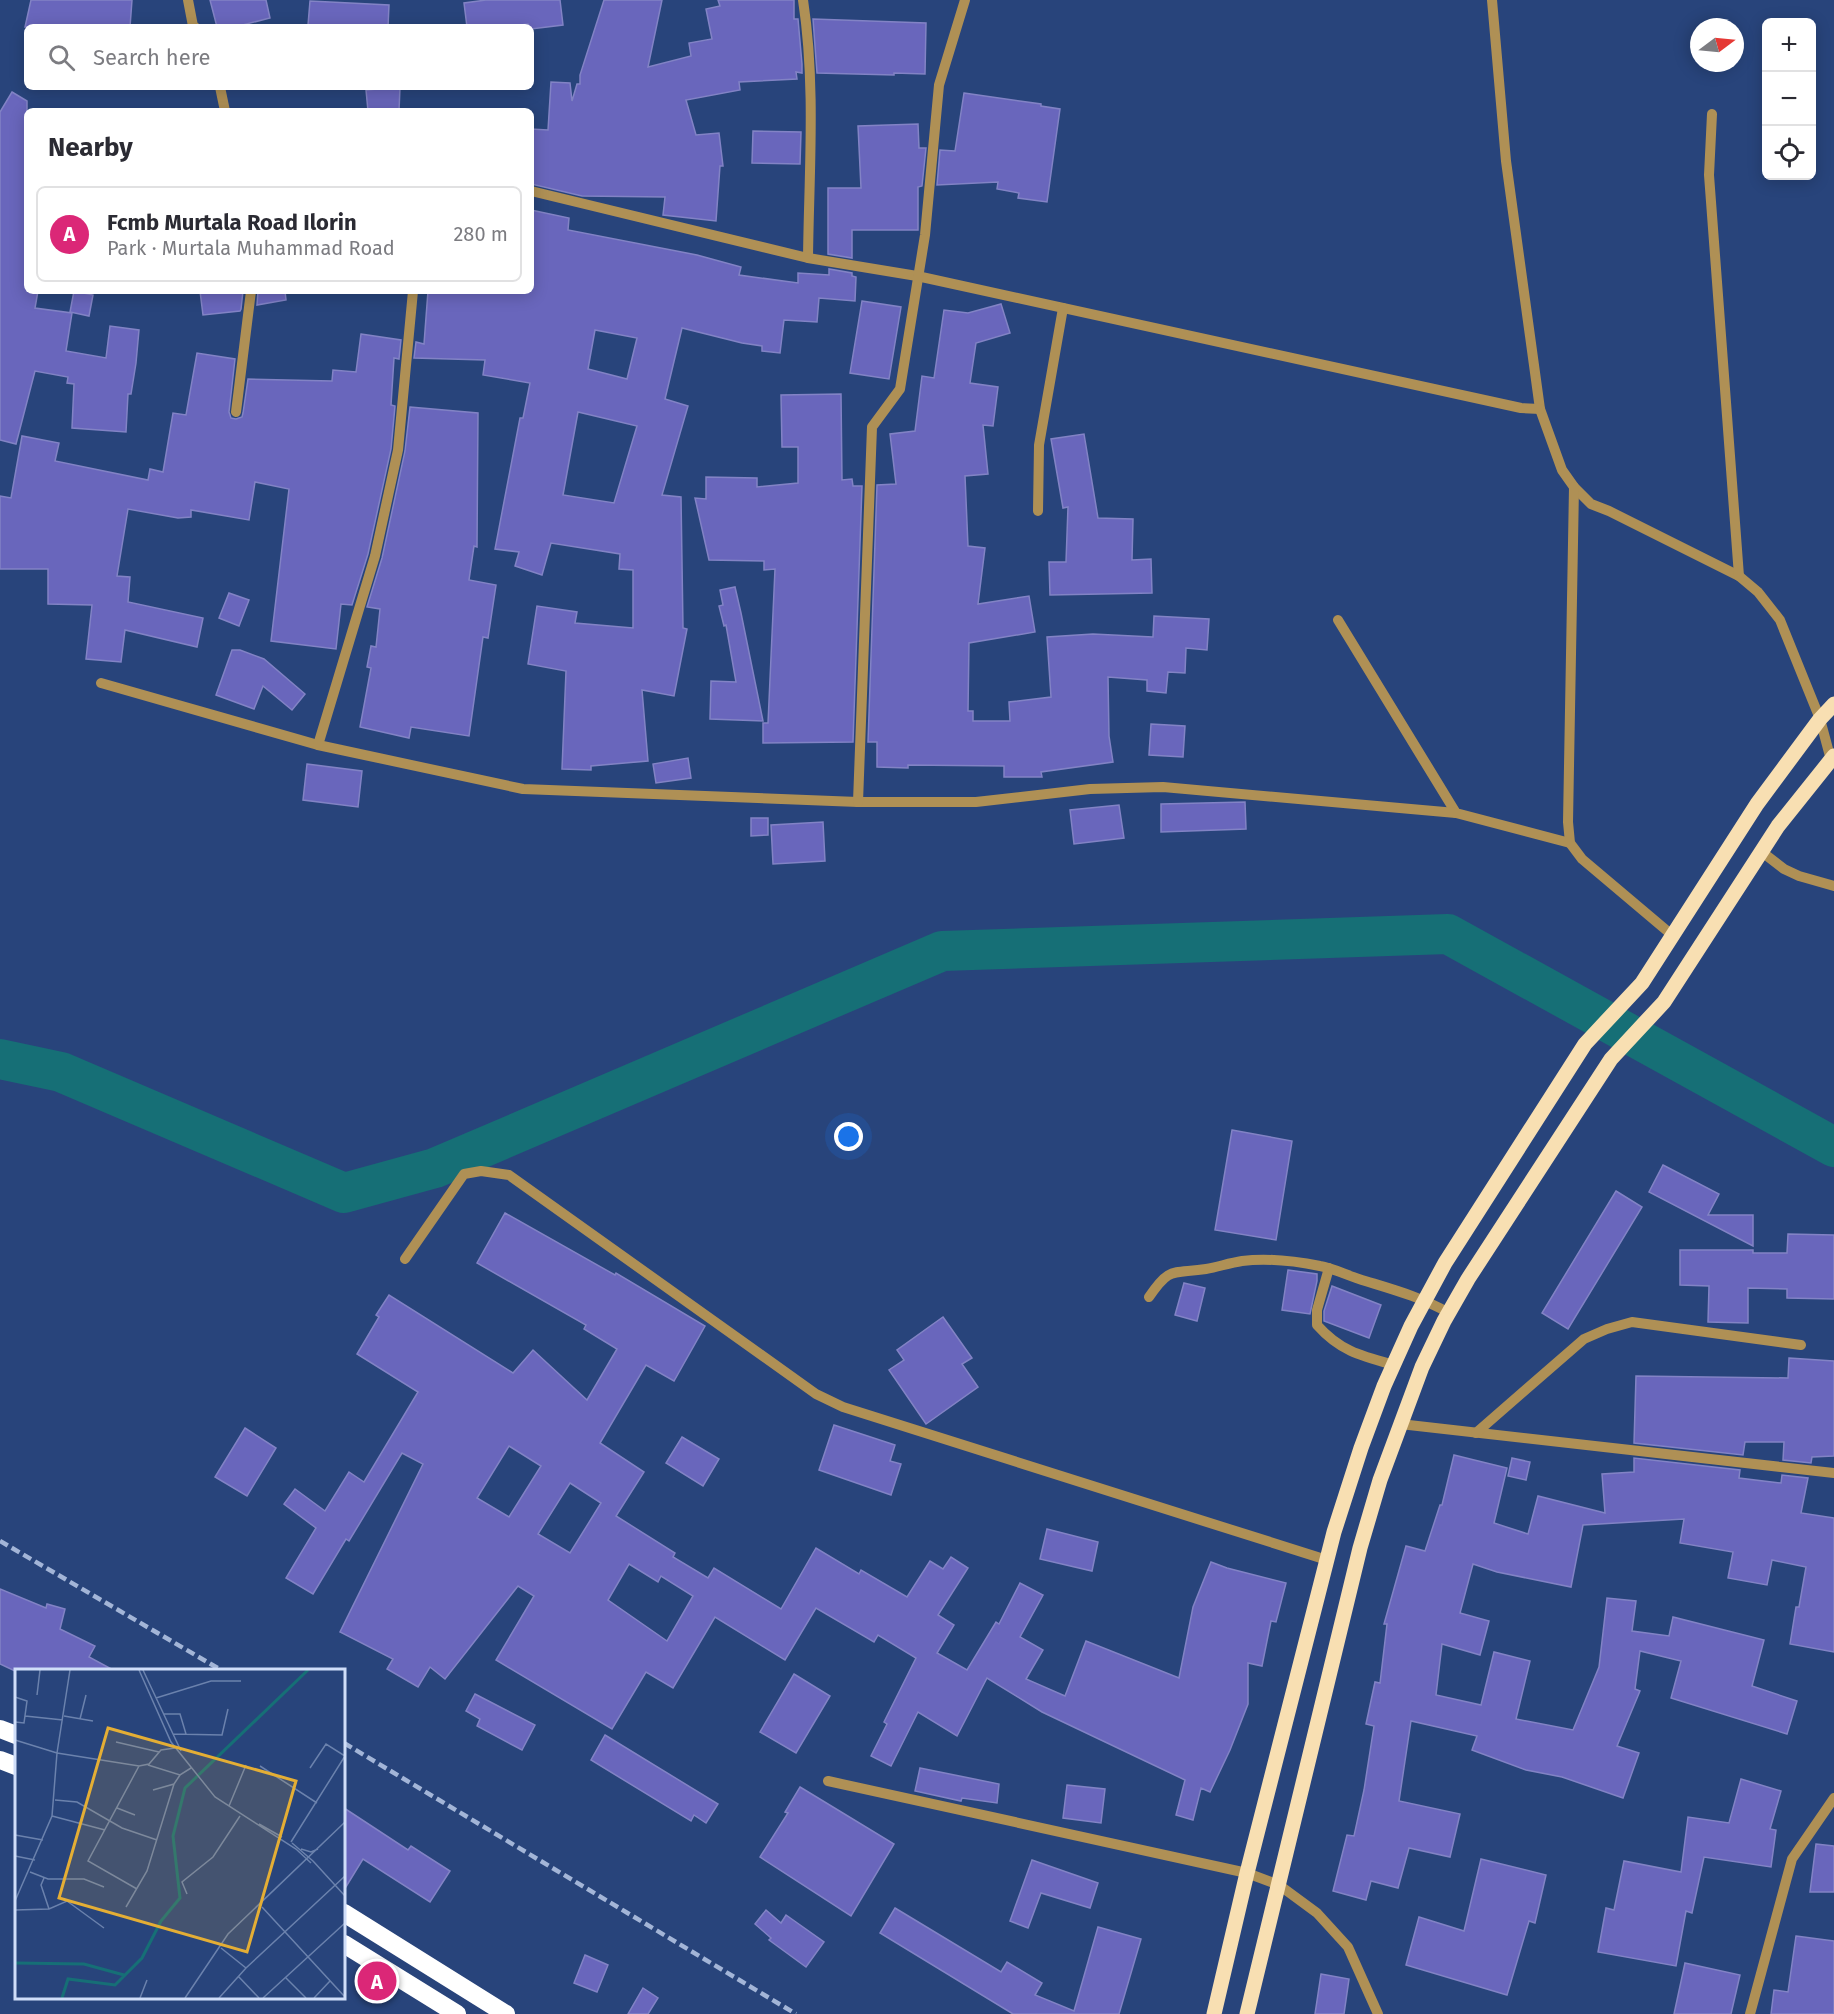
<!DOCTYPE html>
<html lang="en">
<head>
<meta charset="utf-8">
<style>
  :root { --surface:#fff; --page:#f7f7f7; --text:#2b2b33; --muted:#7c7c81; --line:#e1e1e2; --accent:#db2777 }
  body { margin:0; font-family:"Fira Sans",sans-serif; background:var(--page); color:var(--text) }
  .controls { position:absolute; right:18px; top:18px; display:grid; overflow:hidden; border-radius:9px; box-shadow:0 3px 15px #0003 }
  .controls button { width:54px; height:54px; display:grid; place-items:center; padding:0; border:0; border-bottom:2px solid var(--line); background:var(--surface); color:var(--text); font:30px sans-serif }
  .compass { position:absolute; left:1690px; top:18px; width:54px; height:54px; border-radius:50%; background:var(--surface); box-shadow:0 3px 15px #0003; rotate:74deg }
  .you { position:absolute; left:849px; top:1137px; width:21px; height:21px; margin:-15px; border:4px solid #fff; border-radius:50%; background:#1a73e8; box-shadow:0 0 0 9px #1a73e833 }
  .badge { display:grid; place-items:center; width:39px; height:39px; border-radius:50%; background:var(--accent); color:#fff; font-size:20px; font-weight:700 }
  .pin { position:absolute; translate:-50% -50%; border:3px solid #fff; box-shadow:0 2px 6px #0006 }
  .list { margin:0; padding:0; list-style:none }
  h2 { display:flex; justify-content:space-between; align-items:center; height:78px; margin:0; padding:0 24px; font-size:26px }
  h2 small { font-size:20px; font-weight:400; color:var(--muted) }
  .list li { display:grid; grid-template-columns:39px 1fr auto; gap:18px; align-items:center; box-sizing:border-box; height:96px; margin:0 12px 12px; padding:0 12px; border:2px solid var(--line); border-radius:9px }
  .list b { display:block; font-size:22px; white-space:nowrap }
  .list p { margin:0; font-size:20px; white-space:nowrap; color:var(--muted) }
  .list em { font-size:20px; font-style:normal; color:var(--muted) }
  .icon { flex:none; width:33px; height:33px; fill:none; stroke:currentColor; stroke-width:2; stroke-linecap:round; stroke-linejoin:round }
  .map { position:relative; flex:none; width:1834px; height:2014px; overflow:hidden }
  .search { position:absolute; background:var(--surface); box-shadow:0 3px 15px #0003; left:24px; top:24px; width:510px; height:66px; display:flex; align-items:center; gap:15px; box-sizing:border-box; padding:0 21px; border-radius:9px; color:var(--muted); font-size:22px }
  .panel { position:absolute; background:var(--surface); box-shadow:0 3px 15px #0003; left:24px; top:108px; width:510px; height:186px; border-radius:9px }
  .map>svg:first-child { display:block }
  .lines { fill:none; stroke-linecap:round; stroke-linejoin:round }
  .river { stroke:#166f76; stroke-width:40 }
  .building { fill:#6966bc; stroke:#8283c5; stroke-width:1.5; fill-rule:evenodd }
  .minor { stroke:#af9055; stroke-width:10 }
  .major { stroke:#f8dfb2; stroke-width:15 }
  .highway { stroke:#fff; stroke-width:18 }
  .rail { stroke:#a3b5d7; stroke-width:4.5; stroke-dasharray:9 4.5; stroke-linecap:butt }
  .inset-river { fill:none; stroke:#166f76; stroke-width:3 }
  .inset-road { fill:none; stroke:#6b82ad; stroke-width:1.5 }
  .view { fill:#e4ae35; fill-opacity:0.15; stroke:#e4ae35; stroke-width:3 }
  .inset-edge { fill:none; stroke:#d0def9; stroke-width:3 }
</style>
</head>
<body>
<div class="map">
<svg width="1834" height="2014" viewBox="0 0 1834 2014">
  <rect width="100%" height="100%" fill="#28447b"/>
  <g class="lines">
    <polyline class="river" points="0,1059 61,1072 344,1193 435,1168 942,951 1448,934 1834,1147"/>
  </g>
  <g class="building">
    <polygon points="31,0 132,0 130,27 25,27"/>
    <polygon points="210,0 266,0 270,18 235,27 217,27"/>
    <polygon points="486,0 560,0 563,25 531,29 528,24 504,27 467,27 464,3"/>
    <polygon points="604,0 662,0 648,67 691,56 689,43 712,39 706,9 720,6 718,0 794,0 794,19 798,19 802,64 802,73 796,72 797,79 739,82 740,90 686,100 696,135 719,133 723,166 720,166 716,221 663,215 665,197 582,196 531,184 531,129 548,130 551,82 570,83 572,101 577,84 580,84 580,75"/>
    <polygon points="310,1 389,5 388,27 308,25"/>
    <polygon points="813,19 926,23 925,74 894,73 894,75 817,73"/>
    <polygon points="400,87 399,111 368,111 366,90"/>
    <polygon points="12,92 27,101 27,291 38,291 35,308 72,313 66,351 106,358 110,326 139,330 136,363 131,394 128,394 126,432 72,428 74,384 67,383 68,377 35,371 16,444 0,440 0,112"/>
    <polygon points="964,93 1041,104 1041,106 1060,109 1047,202 1018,198 1019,193 997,189 998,182 937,185 940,150 955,151"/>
    <polygon points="918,124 919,148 926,148 922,186 918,187 918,230 852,230 852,258 828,254 828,188 861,188 858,126"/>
    <polygon points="753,131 801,132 800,164 752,163"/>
    <path d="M531 210 569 218 568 230 697 255 741 267 739 275 798 283V273L829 275V269L852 273V276L856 277 855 301 819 298 817 322 784 320 780 353 762 351V346L742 343 682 328 665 399 688 406 662 495 681 497 683 628 687 629 674 696 642 690 648 761 591 766V770L562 769 566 671 528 664 537 606 577 612 575 623 633 628V570L619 569 620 554 551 543 542 575 515 566 519 552 495 549 520 418H523L530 383 483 375 485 360 414 358 416 342 424 344 428 291H531ZM595 330 637 338 627 379 588 369ZM578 412 637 426 614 503 563 495Z"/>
    <polygon points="74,291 93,295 89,316 70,312"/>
    <polygon points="200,291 243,291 241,309 240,311 203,315"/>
    <polygon points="258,291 285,291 286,300 257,305"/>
    <polygon points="862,301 901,307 889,379 850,373"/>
    <polygon points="1001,304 1010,333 976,343 970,383 998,387 993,426 983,425 988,474 965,476 968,546 985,548 978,604 1029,596 1035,632 969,643 968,711 973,711 973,721 1010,721 1009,702 1051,697 1047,637 1093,634 1153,637 1154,616 1209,619 1207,650 1186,648 1185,673 1168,672 1166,693 1147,691 1147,680 1108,677 1109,736 1113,762 1041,772 1042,777 1004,777 1004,766 908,765 908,768 877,767 877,742 868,742 877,485 896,484 890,434 915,431 922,376 934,378 944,310 968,313"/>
    <polygon points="361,334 401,340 399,359 394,358 391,405 395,406 391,449 368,554 352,605 341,604 336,649 271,641 289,489 255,482 249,520 191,510 191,517 178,518 128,509 117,576 130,577 128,602 203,618 197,647 125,630 121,662 86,659 92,605 48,604 48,569 0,569 0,496 11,498 22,436 59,443 55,461 148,480 150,469 163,472 173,413 186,415 197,353 235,359 229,412 231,418 236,419 242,417 243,413 248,379 332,381 333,370 356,372"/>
    <polygon points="841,394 842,480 852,479 853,486 862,486 853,742 763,743 763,723 768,723 775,569 764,570 764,561 709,560 695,498 706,499 706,477 757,478 757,487 798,483 798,447 782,447 781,395"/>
    <polygon points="410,407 478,413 477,547 474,546 469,580 496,585 488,638 483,637 469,736 411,727 409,738 360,727 371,668 367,667 371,646 376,647 380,609 367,607 382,558 405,451"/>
    <polygon points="1084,434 1098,518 1133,519 1132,560 1151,559 1152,593 1050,595 1049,562 1066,562 1068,507 1063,508 1051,439"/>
    <polygon points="735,587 741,613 763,721 710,719 711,681 736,682 726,625 724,626 719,606 723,605 720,590"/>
    <polygon points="229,593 249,600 239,626 219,618"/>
    <polygon points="232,650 240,650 264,659 305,694 292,710 263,686 254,709 216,695"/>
    <polygon points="1151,724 1185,726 1183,757 1149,755"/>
    <polygon points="688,758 691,778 656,783 653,764"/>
    <polygon points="307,764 362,771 358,807 303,800"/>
    <polygon points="1245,802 1246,829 1161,832 1161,804"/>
    <polygon points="1119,805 1124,838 1074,844 1070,810"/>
    <polygon points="751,818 768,818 768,835 751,836"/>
    <polygon points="823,822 825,861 773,864 771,825"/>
    <polygon points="1232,1130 1292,1141 1276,1240 1215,1230"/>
    <polygon points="1663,1165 1719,1194 1708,1215 1753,1215 1753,1246 1649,1192"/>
    <polygon points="1616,1191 1642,1207 1568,1329 1542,1313"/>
    <path d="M505 1213 615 1275 616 1273 705 1326 674 1381 646 1365 600 1443 644 1472 616 1516 675 1553 673 1557 708 1578 714 1568 781 1609 816 1548 859 1574 861 1570 907 1597 930 1561 943 1569 951 1557 968 1568 938 1615 954 1625 937 1653 967 1670 996 1622 999 1624 1020 1583 1043 1595 1020 1637 1043 1650 1026 1679 1065 1696 1086 1641 1179 1678 1193 1607 1211 1562 1227 1568 1286 1583 1276 1622 1271 1621 1262 1666 1248 1663V1704L1230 1750 1210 1792 1201 1788 1193 1820 1176 1815 1185 1780 1042 1712 987 1678 957 1736 918 1712 891 1766 871 1756 887 1724 884 1722 916 1658 878 1635 874 1642 816 1608 785 1660 715 1617 673 1688 646 1672 612 1729 496 1660 534 1596 518 1586 445 1679 430 1667 418 1687 387 1669 393 1659 340 1632 423 1464 402 1453 349 1541 346 1539 313 1594 286 1578 316 1528 284 1504 295 1489 325 1511 349 1472 364 1482 418 1392 357 1354 379 1317 376 1315 389 1295 513 1373 533 1350 587 1400 617 1349 584 1329 586 1325 477 1263ZM509 1446 541 1466 509 1517 477 1498ZM570 1483 601 1503 570 1553 538 1534ZM629 1564 658 1582 661 1576 693 1596 667 1641 608 1600Z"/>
    <polygon points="1788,1234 1834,1235 1834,1299 1787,1298 1787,1289 1748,1288 1748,1323 1708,1322 1709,1286 1680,1285 1680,1250 1753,1250 1753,1253 1787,1253"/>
    <polygon points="1288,1270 1317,1274 1317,1281 1310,1314 1282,1310"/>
    <polygon points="1184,1283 1205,1288 1197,1321 1175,1315"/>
    <polygon points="1332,1286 1381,1305 1369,1338 1324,1321 1324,1311"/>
    <polygon points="943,1317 972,1358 962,1364 978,1387 926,1424 889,1370 904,1360 897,1350"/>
    <polygon points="1789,1358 1834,1361 1834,1456 1812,1457 1811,1463 1783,1460 1784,1442 1745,1442 1743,1455 1634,1443 1636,1376 1788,1378"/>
    <polygon points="834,1425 895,1445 890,1461 901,1464 891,1495 819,1470"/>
    <polygon points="245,1428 276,1448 247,1496 215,1477"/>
    <polygon points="682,1437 719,1459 703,1486 666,1463"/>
    <polygon points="1454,1455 1507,1468 1494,1523 1528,1534 1538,1496 1605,1513 1602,1474 1634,1472 1634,1458 1740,1470 1739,1478 1781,1483 1782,1475 1808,1478 1801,1513 1834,1518 1834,1652 1790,1644 1796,1607 1799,1607 1806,1567 1772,1560 1767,1585 1728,1578 1733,1552 1680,1543 1684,1519 1583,1525 1571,1587 1497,1572 1473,1564 1460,1613 1489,1621 1480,1655 1442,1644 1436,1695 1481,1705 1494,1652 1530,1661 1516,1719 1573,1730 1599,1667 1607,1598 1636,1601 1632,1631 1669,1636 1673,1617 1764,1640 1752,1686 1797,1701 1787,1734 1671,1698 1681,1661 1640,1651 1635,1689 1640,1691 1617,1746 1639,1753 1623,1798 1562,1777 1526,1770 1472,1750 1477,1736 1411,1721 1399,1801 1460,1814 1450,1857 1409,1848 1398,1888 1371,1881 1366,1900 1333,1891 1347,1835 1354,1836 1364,1790 1374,1726 1366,1724 1375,1682 1380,1683 1387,1624 1384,1624 1406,1546 1425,1551 1440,1505 1442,1505"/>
    <polygon points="1512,1458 1530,1462 1526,1480 1508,1476"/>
    <polygon points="1047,1529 1098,1542 1092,1571 1040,1559"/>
    <polygon points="0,1589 46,1608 47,1604 65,1609 60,1629 95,1646 89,1657 115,1671 15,1671 0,1664"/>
    <polygon points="794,1674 830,1696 796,1753 760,1732"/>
    <polygon points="475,1694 535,1725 522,1750 477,1726 480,1719 466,1711"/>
    <polygon points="605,1735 718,1804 706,1823 694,1815 691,1821 591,1760"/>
    <polygon points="920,1768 999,1784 997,1803 962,1798 961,1801 915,1791"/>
    <polygon points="1741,1779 1781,1791 1770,1829 1776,1830 1771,1867 1704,1857 1692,1913 1686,1911 1676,1966 1598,1952 1606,1908 1614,1910 1624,1861 1681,1872 1688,1817 1729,1823"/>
    <polygon points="1067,1785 1105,1789 1101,1823 1063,1818"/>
    <polygon points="800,1787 894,1844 851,1916 760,1857 788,1813 785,1812"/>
    <polygon points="344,1808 408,1850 411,1846 450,1871 430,1902 363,1859 344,1890"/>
    <polygon points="1816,1844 1834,1846 1834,1892 1810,1892"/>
    <polygon points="1481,1859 1546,1875 1535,1923 1529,1921 1507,1995 1406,1965 1419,1917 1464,1931"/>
    <polygon points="1032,1860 1098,1883 1090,1908 1041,1893 1028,1928 1010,1921"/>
    <polygon points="895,1908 1001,1972 1007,1962 1042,1983 1035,1995 1074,2011 1098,1927 1141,1939 1119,2014 1013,2014 880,1933"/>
    <polygon points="766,1910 781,1923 786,1915 824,1942 806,1967 769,1940 771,1938 755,1924"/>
    <polygon points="1796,1936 1834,1941 1834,2014 1771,2014 1774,1990 1788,1992"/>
    <polygon points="585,1955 608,1965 597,1992 574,1983"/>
    <polygon points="1685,1963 1740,1975 1731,2014 1674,2014"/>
    <polygon points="1321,1974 1349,1979 1344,2014 1315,2014"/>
    <polygon points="643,1988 658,1998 648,2014 628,2014"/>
  </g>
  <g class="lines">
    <g class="minor">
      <polyline points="188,0 193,26 195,27"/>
      <path d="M803 0C816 85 809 172 808 258"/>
      <polyline points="1492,0 1506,161 1540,409 1562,470 1574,487 1591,504 1609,511 1739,576 1758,592 1780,620 1820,719 1831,760"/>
      <polyline points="220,87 225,111"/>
      <polyline points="1712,114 1709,175 1739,576"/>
      <polyline points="531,191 808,258 917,276 1521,408 1540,409"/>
      <polyline points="236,412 251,291"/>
      <polyline points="1574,487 1568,822 1570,843 1582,859 1672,935"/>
      <polyline points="1038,511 1039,445 1063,308"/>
      <polyline points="1338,620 1456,813 1570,843"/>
      <polyline points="101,683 318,745 523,789 858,802 976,802 1090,789 1163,787 1456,813"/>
      <polyline points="318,745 375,556 398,450 413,291"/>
      <polyline points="858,802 872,427 900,389 925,235 939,85 965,0"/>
      <polyline points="1762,852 1784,869 1799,876 1834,886"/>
      <polyline points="405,1259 464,1174 481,1171 509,1175 816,1394 843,1407 1327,1560"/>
      <path d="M1329 1268 1317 1310V1325C1340 1351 1361 1356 1394 1365"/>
      <path d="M1149 1297C1170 1266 1172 1274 1206 1269 1218 1267 1229 1263 1242 1261 1266 1258 1295 1261 1320 1266 1333 1268 1346 1275 1359 1279 1391 1289 1419 1296 1449 1313"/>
      <polyline points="1400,1424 1834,1473"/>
      <polyline points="1476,1433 1584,1339 1607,1329 1632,1322 1801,1345"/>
      <polyline points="828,1781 1247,1873 1279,1885 1317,1913 1348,1947 1378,2014"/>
      <polyline points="1750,2014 1792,1859 1834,1798"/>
    </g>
    <g class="major">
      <polyline points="1214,2014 1247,1873 1334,1532 1361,1448 1384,1386 1411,1326 1445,1263 1585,1044 1642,983 1757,804 1820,719 1834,704"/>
      <polyline points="1247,2014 1360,1548 1380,1480 1422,1367 1444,1321 1468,1279 1611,1059 1664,1002 1778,826 1834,756"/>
    </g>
    <g class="highway">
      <polyline points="0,1729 16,1735"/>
      <polyline points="0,1760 16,1766"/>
      <polyline points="344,1913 506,2014"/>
      <polyline points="344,1944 457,2014"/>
    </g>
    <g class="rail">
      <polyline points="0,1541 221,1670"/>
      <polyline points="344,1743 796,2014"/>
    </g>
  </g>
  <g transform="translate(15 1669)">
    <rect width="330" height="330" fill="#28447b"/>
    <path class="inset-river" d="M0 294 69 295 109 306M47 329 53 310 100 316 127 289 146 252 165 229 158 167 170 119 293 1"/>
    <path class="inset-road" d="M124 1 156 73 200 128 281 180 296 194M128 1 166 82M22 26 25 1M0 28 12 32 9 54 0 53M141 29 196 12H226M149 45H165L171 65M10 47 48 51M49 47 78 52M65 50 71 26M158 65 207 66 213 40M0 71 42 84 124 97 134 95 146 81 160 79M101 73 144 83M133 96 165 106 176 99M245 97 302 134M138 121 159 115 165 106M40 131 62 133 107 159 142 171M214 137 231 96M102 139 120 146M37 147 90 161M244 155 267 168M0 166 28 171M276 173 330 87 311 75 295 99M277 174 298 192M286 180 296 183 303 180M0 187 20 191M298 192 330 227M15 203 33 210H69L89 218M29 209 26 216 34 240M122 220 73 192 124 97M172 225 167 213 198 188 225 147M0 232 37 147 42 84 55 1M111 238 132 202 159 115M247 238 330 328M0 241 34 240 52 232 89 259M206 279 231 299M223 307 244 329M271 309 291 329M125 329 132 311M170 329 213 265 330 153M204 329 231 299 330 207M248 329 330 254M299 329 315 312"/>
    <path class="view" d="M93 59 281 112 232 283 44 229Z"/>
    <rect width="330" height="330" class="inset-edge"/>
  </g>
</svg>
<div class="controls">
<button>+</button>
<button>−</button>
<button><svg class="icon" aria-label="locate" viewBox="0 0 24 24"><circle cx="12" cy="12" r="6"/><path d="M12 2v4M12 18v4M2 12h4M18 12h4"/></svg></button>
</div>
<svg class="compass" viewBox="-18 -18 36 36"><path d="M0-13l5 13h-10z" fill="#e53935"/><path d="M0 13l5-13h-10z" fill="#7c7c81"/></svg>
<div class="you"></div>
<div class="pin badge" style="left:377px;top:1981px">A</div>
<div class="search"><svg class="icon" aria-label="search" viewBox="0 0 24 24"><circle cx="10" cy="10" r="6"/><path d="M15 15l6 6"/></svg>Search here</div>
<section class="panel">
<h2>Nearby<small></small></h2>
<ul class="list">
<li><span class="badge">A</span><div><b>Fcmb Murtala Road Ilorin</b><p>Park · Murtala Muhammad Road</p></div><em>280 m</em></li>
</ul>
</section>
</div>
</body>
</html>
